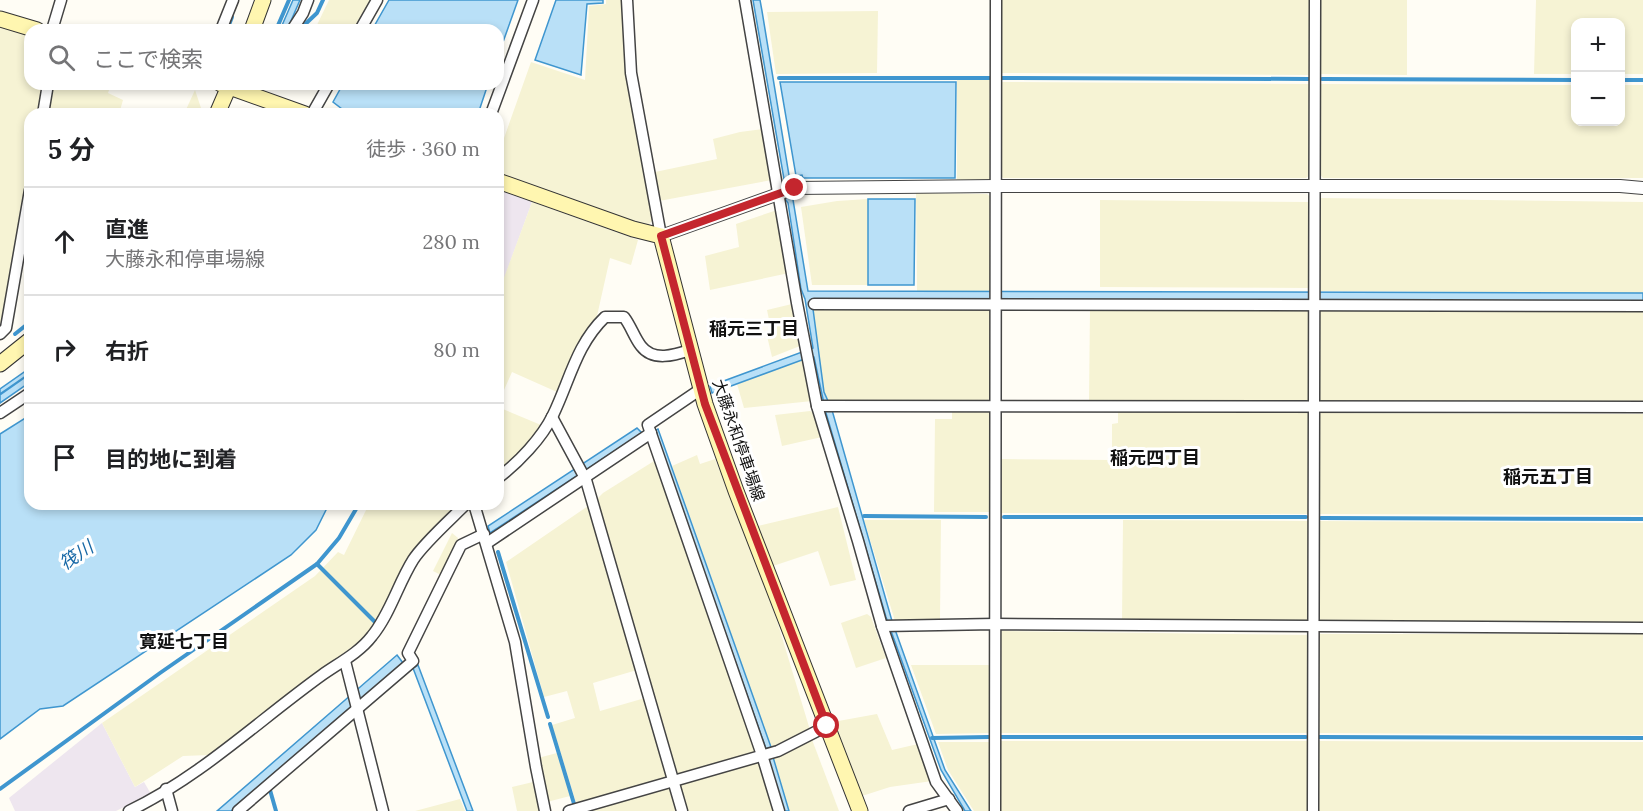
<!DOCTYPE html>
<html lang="ja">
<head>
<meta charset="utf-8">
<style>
  :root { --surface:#fff; --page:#f6f6f6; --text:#202124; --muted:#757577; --line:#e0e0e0 }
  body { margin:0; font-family:Lora,"Noto Sans JP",serif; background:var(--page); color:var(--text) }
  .controls { position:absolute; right:18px; top:18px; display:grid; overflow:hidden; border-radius:12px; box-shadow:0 3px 9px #0003 }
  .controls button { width:54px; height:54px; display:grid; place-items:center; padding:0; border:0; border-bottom:2px solid var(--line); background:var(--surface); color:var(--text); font:30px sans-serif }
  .stop { position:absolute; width:18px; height:18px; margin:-14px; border:4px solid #c4262e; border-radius:50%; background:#fff }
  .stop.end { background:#c4262e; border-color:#fff; box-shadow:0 2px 6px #0008 }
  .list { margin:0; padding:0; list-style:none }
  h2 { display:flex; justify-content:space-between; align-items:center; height:78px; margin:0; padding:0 24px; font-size:26px }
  h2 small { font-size:20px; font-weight:400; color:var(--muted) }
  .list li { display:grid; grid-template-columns:39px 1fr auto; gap:18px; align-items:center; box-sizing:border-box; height:108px; padding:0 24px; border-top:2px solid var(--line) }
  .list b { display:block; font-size:22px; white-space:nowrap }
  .list p { margin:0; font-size:20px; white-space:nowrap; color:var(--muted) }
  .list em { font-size:20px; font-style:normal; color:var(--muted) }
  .icon { flex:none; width:33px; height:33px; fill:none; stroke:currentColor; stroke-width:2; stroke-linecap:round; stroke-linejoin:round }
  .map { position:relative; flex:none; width:1643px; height:811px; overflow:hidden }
  .search { position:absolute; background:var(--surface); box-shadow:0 3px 9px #0003; left:24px; top:24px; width:480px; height:66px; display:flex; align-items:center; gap:15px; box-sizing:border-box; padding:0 21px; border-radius:18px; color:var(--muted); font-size:22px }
  .panel { position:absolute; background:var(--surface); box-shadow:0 3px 9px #0003; left:24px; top:108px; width:480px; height:402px; border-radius:18px }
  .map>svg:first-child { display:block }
  .industrial { fill:#eee6ef }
  .farmland { fill:#f6f3d4 }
  .water { fill:#b9e0f7; stroke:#3f96cf; stroke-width:1.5 }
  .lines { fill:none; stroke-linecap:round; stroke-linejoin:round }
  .stream { stroke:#3f96cf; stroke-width:4 }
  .minor-casing { stroke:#444; stroke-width:13 }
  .tertiary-casing { stroke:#444; stroke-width:14 }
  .secondary-casing { stroke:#333; stroke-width:17 }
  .minor { stroke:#fff; stroke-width:10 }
  .tertiary { stroke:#fff; stroke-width:12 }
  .secondary { stroke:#fff6b0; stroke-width:15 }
  .route { stroke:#c4262e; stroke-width:8 }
  .labels { text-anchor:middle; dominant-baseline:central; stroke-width:6; stroke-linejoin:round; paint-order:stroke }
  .street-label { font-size:16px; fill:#111; stroke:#fff }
  .neighbourhood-label { font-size:18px; font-weight:bold; fill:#111; stroke:#fff }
  .water-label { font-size:18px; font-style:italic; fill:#1768a6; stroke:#fff }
</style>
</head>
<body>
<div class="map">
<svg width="1643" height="811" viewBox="0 0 1643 811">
  <rect width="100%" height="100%" fill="#fffdf5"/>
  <g class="industrial">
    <polygon points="498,190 532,202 504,279 498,275"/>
    <polygon points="102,723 135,787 144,782 151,794 116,811 15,811 9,798"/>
  </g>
  <g class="farmland">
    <polygon points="329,0 372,0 355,30 321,30 316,27"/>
    <polygon points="606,0 622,0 627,77 652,202 652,221 647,226 637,224 498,174 498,155 531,62 585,80 589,6 606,4"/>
    <polygon points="1001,0 1311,0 1310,75 1001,73"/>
    <polygon points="1319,0 1407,0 1407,75 1319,74"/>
    <polygon points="1536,0 1643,0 1643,74 1621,74 1620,22 1576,22 1575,74 1534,74"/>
    <polygon points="878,11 877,73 776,74 767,12"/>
    <polygon points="0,27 30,35 30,84 43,84 38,114 30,114 30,160 0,327"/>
    <rect x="957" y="80" width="35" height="101"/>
    <polygon points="1001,82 1310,84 1310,175 1306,178 1003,178 1000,174"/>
    <polygon points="53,84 111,84 108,93 123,100 119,114 48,114"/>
    <polygon points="1319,84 1575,85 1576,122 1620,122 1621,85 1643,85 1643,178 1323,178 1319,173"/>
    <polygon points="195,90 201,108 198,114 184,114"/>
    <polygon points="763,129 772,180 659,201 655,172 717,159 713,139 740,132"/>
    <polygon points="916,193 987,194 992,198 992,292 917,291"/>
    <polygon points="1320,198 1643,202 1643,293 1320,291"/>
    <polygon points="868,199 868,285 812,285 801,207 837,201"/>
    <polygon points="1100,200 1309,202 1309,288 1100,287"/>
    <polygon points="532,202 638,240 631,265 610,258 597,316 588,327 575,351 557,392 512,372 500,399 498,398 498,294"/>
    <polygon points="777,210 789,273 710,290 705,256 739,247 736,224"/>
    <polygon points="792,304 800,346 772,357 767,336 772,334 767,310"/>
    <polygon points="1309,308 1309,401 1306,403 1089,400 1090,309"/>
    <polygon points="813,309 994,309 993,396 988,400 828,401 824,392 819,361"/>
    <polygon points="1319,309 1643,311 1643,404 1320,403 1318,399"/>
    <polygon points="802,360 812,401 744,408 737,384"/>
    <polygon points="498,407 541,425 523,451 498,473"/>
    <polygon points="988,410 991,413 990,512 934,512 935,419 952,419 952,411"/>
    <polygon points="810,411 814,413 822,437 782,446 775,415"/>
    <polygon points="1118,412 1307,412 1310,414 1310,514 1001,513 1001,459 1112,460 1112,424 1118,423"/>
    <polygon points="1321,413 1643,414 1643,515 1318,514 1318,416"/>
    <polygon points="697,455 700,464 715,459 754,555 778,624 810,730 771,747 672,466"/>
    <polygon points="654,461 757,750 753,754 679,775 675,774 595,501 603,493"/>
    <polygon points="369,504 448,504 455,508 411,555 394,584 378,621 365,637 209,755 183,756 135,787 102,723 315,576 338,552 344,555"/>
    <polygon points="588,506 637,670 593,683 600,711 645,698 668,776 666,780 577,806 552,725 575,718 567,691 544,697 506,562"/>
    <polygon points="838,507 856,580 830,586 818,551 773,566 758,526"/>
    <polygon points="864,520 941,520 940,620 895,621"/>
    <polygon points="1123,520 1309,521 1309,620 1305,623 1122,621"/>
    <polygon points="1318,521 1643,523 1643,623 1321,622 1318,617"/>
    <polygon points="452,533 458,538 441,575 433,571"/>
    <polygon points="867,614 871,617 886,658 856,668 841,623"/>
    <polygon points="1002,631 1309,635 1308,733 999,733 1000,632"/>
    <polygon points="1318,634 1643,634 1643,735 1317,733"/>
    <polygon points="911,665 991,665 991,733 936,734"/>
    <polygon points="877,714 892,750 918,744 932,781 890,787 862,796 833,722"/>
    <polygon points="811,737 839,811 789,811 773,757"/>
    <polygon points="1000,741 1307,741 1308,811 1000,811"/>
    <polygon points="1317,741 1643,742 1643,811 1317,811"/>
    <polygon points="938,742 990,742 991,811 974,811 948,770"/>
    <polygon points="557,753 570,796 547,802 538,758"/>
    <polygon points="757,760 761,764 776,811 685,811 679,783"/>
    <polygon points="533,782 540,811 517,811 512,787"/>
    <polygon points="670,786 677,811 582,811"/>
    <polygon points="460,799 465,811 415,811"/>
  </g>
  <g class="water">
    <polygon points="293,0 300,0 287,30 280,30"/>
    <polygon points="389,0 518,0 498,56 498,30 372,30"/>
    <polygon points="556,0 603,0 603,3 587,4 581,75 535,60"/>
    <path d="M753 0H760L762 11 808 291 1643 293V301L1001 300 813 309 824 392 832 410 892 621 945 770 971 811H965L941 770 886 617 826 413 814 357H810L712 393 710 386 813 348 805 299 801 289 788 203C782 196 781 187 784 179Z"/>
    <polygon points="780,82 956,82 955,178 803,178 802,175 796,176"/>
    <polygon points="343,84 488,84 478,114 340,114 342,109 333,102"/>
    <polygon points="868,199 915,199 914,285 868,285"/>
    <polygon points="30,368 30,373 0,394 0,389"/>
    <polygon points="30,374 30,382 0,403 0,395"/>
    <polygon points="30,415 30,504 329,504 316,530 291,555 63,706 40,709 0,739 0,434"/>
    <polygon points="637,428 642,433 490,533 488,526"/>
    <polygon points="658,429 771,747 766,749 656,435 656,430"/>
    <polygon points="397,655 403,663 231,811 217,811"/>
    <polygon points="418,665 473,811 467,811 413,668"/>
    <polygon points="773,757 789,811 783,811 768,759"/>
  </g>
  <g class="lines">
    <g class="stream">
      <polyline points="227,30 232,17"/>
      <polyline points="276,30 289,0"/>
      <polyline points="299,30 317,13 323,0"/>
      <polyline points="779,78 991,78"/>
      <polyline points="1002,78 1309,79"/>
      <polyline points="1322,79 1576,80"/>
      <polyline points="1620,80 1643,80"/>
      <polyline points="15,334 30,322"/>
      <polyline points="864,516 986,517"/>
      <polyline points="1004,517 1306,517"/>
      <polyline points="1321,518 1643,519"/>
      <polyline points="498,552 548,717"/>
      <polyline points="317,564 375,622"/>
      <polyline points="550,724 575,807"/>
      <polyline points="1001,737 1306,737"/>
      <polyline points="1319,737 1643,738"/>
      <polyline points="932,738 989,737"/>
      <polyline points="0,789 160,673 317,564 339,538 359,504"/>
      <polyline points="270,790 276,811"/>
    </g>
    <defs>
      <g id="minor">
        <polyline points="627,0 631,73 661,236"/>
        <polyline points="745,0 797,303 817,406 858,541 882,626 936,782 957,811"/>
        <polyline points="52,30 61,0"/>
        <polyline points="221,30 233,0"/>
        <polyline points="292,30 303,13 308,0"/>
        <polyline points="360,30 377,0"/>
        <polyline points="43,114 48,84"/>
        <polyline points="312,114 329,84"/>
        <polyline points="491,114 533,0"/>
        <polyline points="814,304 1643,306"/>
        <polyline points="0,334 6,328 30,190"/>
        <polyline points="701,389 648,425 762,755 779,811"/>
        <polyline points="817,406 1643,407"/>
        <polyline points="0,413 30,393"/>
        <polyline points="552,417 586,480 682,811"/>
        <path d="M498 478C518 463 542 438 553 415 570 380 576 345 605 317H624C631 326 634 337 641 346 653 362 675 355 690 350"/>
        <polyline points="474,504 515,642 536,767 545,811"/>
        <polyline points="487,543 651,433"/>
        <polyline points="882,626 995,624 1643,628"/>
        <polyline points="345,661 383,811"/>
        <polyline points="166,789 172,811"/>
        <path d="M129 811C200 777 258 721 322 675 339 663 359 653 372 636 390 614 398 584 413 560 423 544 451 519 466 504"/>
        <polyline points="238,811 413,661 408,653 461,545 484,534"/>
        <polyline points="569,811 778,751 827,726"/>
        <polyline points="909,811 949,799"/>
        <polyline points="995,811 996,0"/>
        <polyline points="1313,811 1315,0"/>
      </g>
      <polyline id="tertiary" points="661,236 795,188 996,186 1620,186 1643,188"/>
      <g id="secondary">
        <polyline points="0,19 37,30"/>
        <polyline points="252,30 263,0"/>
        <polyline points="221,84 305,114"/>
        <polyline points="217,114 230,84"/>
        <polyline points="498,181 633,229 661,236 705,404 736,491 860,811"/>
        <polyline points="0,364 30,340"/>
      </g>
    </defs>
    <use href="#minor" class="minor-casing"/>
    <use href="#tertiary" class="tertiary-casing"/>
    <use href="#secondary" class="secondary-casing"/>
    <use href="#minor" class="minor"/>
    <use href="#tertiary" class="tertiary"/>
    <use href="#secondary" class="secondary"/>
  </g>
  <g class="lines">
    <polyline class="route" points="795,188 661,236 705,404 827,726"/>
  </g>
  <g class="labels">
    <g class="street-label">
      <text transform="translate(739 440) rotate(71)">大藤永和停車場線</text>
    </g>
    <g class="neighbourhood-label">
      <text x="754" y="328">稲元三丁目</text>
      <text x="1155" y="457">稲元四丁目</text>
      <text x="1548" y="476">稲元五丁目</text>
      <text x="184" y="641">寛延七丁目</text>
    </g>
    <g class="water-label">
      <text transform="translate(76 555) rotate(-34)">筏川</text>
    </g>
  </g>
</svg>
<div class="controls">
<button>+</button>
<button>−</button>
</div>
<div class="stop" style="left:827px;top:726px"></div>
<div class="stop end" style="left:795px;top:188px"></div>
<div class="search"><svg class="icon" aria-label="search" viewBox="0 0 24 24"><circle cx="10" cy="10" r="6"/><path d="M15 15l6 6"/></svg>ここで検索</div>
<section class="panel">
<h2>5 分<small>徒歩 · 360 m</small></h2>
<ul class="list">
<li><svg class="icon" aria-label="ahead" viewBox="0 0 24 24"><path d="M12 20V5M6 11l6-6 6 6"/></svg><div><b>直進</b><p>大藤永和停車場線</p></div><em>280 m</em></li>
<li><svg class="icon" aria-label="right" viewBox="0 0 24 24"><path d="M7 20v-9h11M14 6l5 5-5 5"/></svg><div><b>右折</b></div><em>80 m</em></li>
<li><svg class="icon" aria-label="arrive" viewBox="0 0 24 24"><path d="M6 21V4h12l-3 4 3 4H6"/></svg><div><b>目的地に到着</b></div></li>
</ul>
</section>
</div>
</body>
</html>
